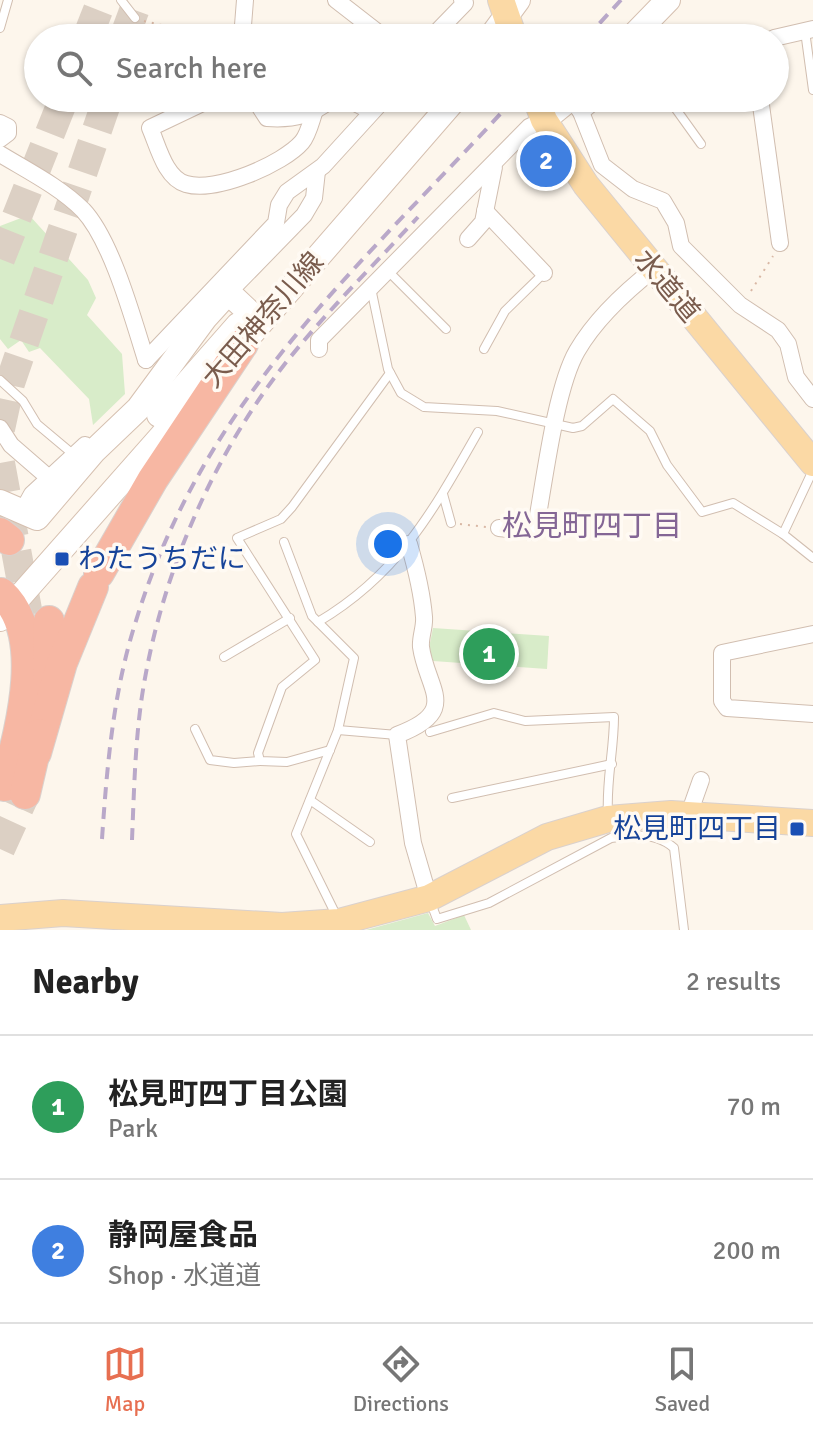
<!DOCTYPE html>
<html lang="en">
<head>
<meta charset="utf-8">
<style>
  :root { --surface:#fff; --page:#f6f6f6; --text:#222; --muted:#767676; --line:#e0e0e0; --accent:#e76f51 }
  body { margin:0; font-family:Signika,"Noto Sans JP",sans-serif; background:var(--page); color:var(--text) }
  .you { position:absolute; left:388px; top:544px; width:28px; height:28px; margin:-20px; border:6px solid #fff; border-radius:50%; background:#1a73e8; box-shadow:0 0 0 12px #1a73e833 }
  .badge { display:grid; place-items:center; width:52px; height:52px; border-radius:50%; background:var(--accent); color:#fff; font-size:26px; font-weight:700 }
  .pin { position:absolute; translate:-50% -50%; border:4px solid #fff; box-shadow:0 2px 8px #0006 }
  .list { margin:0; padding:0; list-style:none }
  h2 { display:flex; justify-content:space-between; align-items:center; height:104px; margin:0; padding:0 32px; font-size:34px }
  h2 small { font-size:26px; font-weight:400; color:var(--muted) }
  .list li { display:grid; grid-template-columns:52px 1fr auto; gap:24px; align-items:center; box-sizing:border-box; height:144px; padding:0 32px; border-top:2px solid var(--line) }
  .list b { display:block; font-size:30px; white-space:nowrap }
  .list p { margin:0; font-size:26px; white-space:nowrap; color:var(--muted) }
  .list em { font-size:26px; font-style:normal; color:var(--muted) }
  .icon { flex:none; width:44px; height:44px; fill:none; stroke:currentColor; stroke-width:2; stroke-linecap:round; stroke-linejoin:round }
  .map { position:relative; flex:none; width:813px; height:930px; overflow:hidden }
  .search { position:absolute; background:var(--surface); box-shadow:0 2px 6px #0004; left:24px; right:24px; top:24px; height:88px; display:flex; align-items:center; gap:20px; box-sizing:border-box; padding:0 28px; border-radius:44px; color:var(--muted); font-size:30px }
  .sheet { height:392px; background:var(--surface) }
  nav { display:flex; justify-content:space-around; align-items:center; box-sizing:border-box; height:112px; border-top:2px solid var(--line); background:var(--surface); font-size:22px; color:var(--muted) }
  nav a { display:grid; justify-items:center; gap:4px }
  nav .on { color:var(--accent) }
  .map>svg:first-child { display:block }
  .green { fill:#d8ecc9 }
  .lines { fill:none; stroke-linecap:round; stroke-linejoin:round }
  .highway-tunnel { stroke:#dcd0c4; stroke-width:30; stroke-dasharray:30 15; stroke-linecap:butt }
  .lane-casing { stroke:#d1beb0; stroke-width:10 }
  .street-casing { stroke:#d1beb0; stroke-width:18 }
  .secondary-casing { stroke:#d6c0b0; stroke-width:26 }
  .primary-casing { stroke:#dad1cd; stroke-width:28 }
  .highway-casing { stroke:#dad1cd; stroke-width:32 }
  .path { stroke:#d9b8a5; stroke-width:2; stroke-dasharray:2 6; stroke-linecap:butt }
  .lane { stroke:#fff; stroke-width:8 }
  .street { stroke:#fff; stroke-width:16 }
  .secondary { stroke:#fff; stroke-width:24 }
  .primary { stroke:#fbd9a5; stroke-width:26 }
  .highway { stroke:#f7b7a3; stroke-width:30 }
  .rail { stroke:#b9a8c9; stroke-width:4; stroke-dasharray:12 8; stroke-linecap:butt }
  .transit-dot { fill:#1a4fb4; stroke:#fffaf3; stroke-width:3 }
  .labels { text-anchor:middle; dominant-baseline:central; stroke-width:7; stroke-linejoin:round; paint-order:stroke }
  .street-label { font-size:28px; fill:#7a5c4d; stroke:#fffaf3 }
  .transit-label { font-size:28px; fill:#164399; stroke:#fffaf3; text-anchor:start }
  .neighbourhood-label { font-size:30px; fill:#846695; stroke:#fffaf3 }
</style>
</head>
<body>
<div class="map">
<svg width="813" height="930" viewBox="0 0 813 930">
  <rect width="100%" height="100%" fill="#fdf6ec"/>
  <g class="green">
    <polygon points="29,215 88,280 96,298 87,315 122,354 125,394 93,425 89,399 40,348 29,352 21,340 8,349 0,339 0,226"/>
    <polygon points="433,628 549,636 547,669 433,661 429,648"/>
    <polygon points="428,913 435,926 464,915 471,930 366,930"/>
  </g>
  <g class="lines">
    <g class="highway-tunnel">
      <polyline points="87,38 102,0"/>
      <polyline points="124,38 138,0"/>
      <polyline points="0,259 64,98"/>
      <polyline points="0,429 10,383 108,98"/>
      <polyline points="0,463 28,615"/>
      <polyline points="0,849 25,794"/>
    </g>
    <defs>
      <g id="lane">
        <polyline points="121,0 135,18"/>
        <polyline points="0,28 8,0"/>
        <polyline points="805,31 813,90"/>
        <polyline points="668,98 701,144"/>
        <polyline points="388,271 446,329"/>
        <polyline points="371,288 388,369 401,393 424,407 497,411 573,428 582,426 613,399 650,431 667,465 702,512 733,503 783,534 813,558"/>
        <polyline points="484,349 505,311 544,273"/>
        <polyline points="0,380 23,401 37,424 74,455"/>
        <polyline points="443,494 451,523"/>
        <polyline points="783,534 813,470"/>
        <polyline points="284,542 312,616 354,658 338,730 296,834 338,919"/>
        <path d="M318 622C399 574 433 511 478 432"/>
        <polyline points="224,657 290,618"/>
        <polyline points="195,729 210,760 234,763 260,761"/>
        <polyline points="338,730 397,735"/>
        <path d="M430 732 494 713 525 721 614 717C614 750 606 781 608 814"/>
        <polyline points="330,750 287,762 260,761 258,753 282,687 315,660 237,538 281,519 292,507 390,373"/>
        <polyline points="452,798 612,764"/>
        <polyline points="310,800 370,842"/>
        <path d="M431 903 437 919 489 903 611 838C632 834 658 833 674 848L684 930"/>
      </g>
      <g id="street">
        <polyline points="336,0 385,38"/>
        <polyline points="242,38 245,0"/>
        <polyline points="431,38 465,3 462,0"/>
        <polyline points="774,38 813,29"/>
        <path d="M213 98 150 128C158 146 165 178 186 184 216 193 283 164 302 142 308 135 311 122 314 113"/>
        <path d="M254 98 267 118C295 120 312 115 334 98"/>
        <polyline points="345,98 371,111"/>
        <polyline points="571,98 581,112 602,165 633,189 663,201 676,223 681,246 740,305 778,330 788,344 796,377 813,399"/>
        <polyline points="760,98 780,243"/>
        <polyline points="581,112 598,98"/>
        <polyline points="0,123 8,127 8,133 0,139"/>
        <path d="M0 154C28 171 60 187 83 210 112 241 133 319 146 360"/>
        <polyline points="485,211 544,273"/>
        <polyline points="468,239 483,222 494,167"/>
        <polyline points="225,296 304,215 314,198 317,171"/>
        <polyline points="319,349 319,340 529,127 544,120"/>
        <polyline points="146,360 276,223 279,205 287,192 323,166 385,98"/>
        <polyline points="0,428 11,445 49,478"/>
        <polyline points="22,512 32,494 85,445"/>
        <path d="M499 528 535 532C544 485 555 389 577 351 595 320 626 291 654 269"/>
        <path d="M409 544C416 568 422 592 424 617 425 627 420 637 421 647 427 690 461 711 397 735L413 843 429 898"/>
        <polyline points="813,634 722,653 722,701 727,708 813,714"/>
        <polyline points="689,814 701,780"/>
      </g>
      <g id="secondary">
        <polyline points="490,38 518,0"/>
        <polyline points="631,38 668,0"/>
        <polyline points="544,120 571,98"/>
        <polyline points="232,356 456,98"/>
        <polyline points="159,415 238,325"/>
        <polyline points="0,502 37,518 94,451 138,409 205,318 225,296 232,296 249,312"/>
        <polyline points="0,619 189,405"/>
      </g>
      <g id="primary">
        <polyline points="501,0 514,38"/>
        <polyline points="536,98 544,120 586,185 813,463"/>
        <polyline points="0,918 63,913 282,926 339,922 429,898 547,837 608,819 671,814 813,823"/>
      </g>
      <g id="highway">
        <polyline points="0,533 9,540"/>
        <polyline points="99,573 153,479 243,344"/>
        <path d="M1 593C48 635 19 733 5 786"/>
        <polyline points="48,675 49,621"/>
        <polyline points="36,753 62,663 93,587"/>
        <polyline points="25,794 39,734"/>
      </g>
    </defs>
    <use href="#lane" class="lane-casing"/>
    <use href="#street" class="street-casing"/>
    <use href="#secondary" class="secondary-casing"/>
    <use href="#primary" class="primary-casing"/>
    <use href="#highway" class="highway-casing"/>
    <g class="path">
      <polyline points="144,21 174,28 184,38"/>
      <polyline points="751,291 773,256"/>
      <polyline points="460,524 486,527"/>
    </g>
    <use href="#lane" class="lane"/>
    <use href="#street" class="street"/>
    <use href="#secondary" class="secondary"/>
    <use href="#primary" class="primary"/>
    <use href="#highway" class="highway"/>
    <g class="rail">
      <polyline points="586,38 621,0"/>
      <path d="M102 839C107 766 113 694 135 624 204 395 361 267 515 98"/>
      <path d="M132 840C134 792 135 743 142 696 160 578 211 459 284 365 325 313 373 266 418 217"/>
    </g>
  </g>
  <g class="transit-dot">
    <rect x="54" y="551" width="16" height="16" rx="4"/>
    <rect x="789" y="821" width="16" height="16" rx="4"/>
  </g>
  <g class="labels">
    <g class="street-label">
      <text transform="translate(667 286) rotate(50)">水道道</text>
      <text transform="translate(263 320) rotate(-49)">大田神奈川線</text>
    </g>
    <g class="transit-label">
      <text x="78" y="559">わたうちだに</text>
      <text x="781" y="829" text-anchor="end">松見町四丁目</text>
    </g>
    <g class="neighbourhood-label">
      <text x="592" y="526">松見町四丁目</text>
    </g>
  </g>
</svg>
<div class="you"></div>
<div class="pin badge" style="left:489px;top:654px;background:#2e9e5b">1</div>
<div class="pin badge" style="left:546px;top:161px;background:#3f7fe0">2</div>
<div class="search"><svg class="icon" aria-label="search" viewBox="0 0 24 24"><circle cx="10" cy="10" r="6"/><path d="M15 15l6 6"/></svg>Search here</div>
</div>
<section class="sheet">
<h2>Nearby<small>2 results</small></h2>
<ul class="list">
<li><span class="badge" style="background:#2e9e5b">1</span><div><b>松見町四丁目公園</b><p>Park</p></div><em>70 m</em></li>
<li><span class="badge" style="background:#3f7fe0">2</span><div><b>静岡屋食品</b><p>Shop · 水道道</p></div><em>200 m</em></li>
</ul>
</section>
<nav>
<a class="on"><svg class="icon" aria-label="map" viewBox="0 0 24 24"><path d="M3 6l6-2 6 2 6-2v14l-6 2-6-2-6 2zM9 4v14M15 6v14"/></svg>Map</a>
<a><svg class="icon" aria-label="directions" viewBox="0 0 24 24"><path d="M12 3l9 9-9 9-9-9zM9 14v-3h6M13 9l2 2-2 2"/></svg>Directions</a>
<a><svg class="icon" aria-label="saved" viewBox="0 0 24 24"><path d="M7 4h10v16l-5-4-5 4z"/></svg>Saved</a>
</nav>
</body>
</html>
